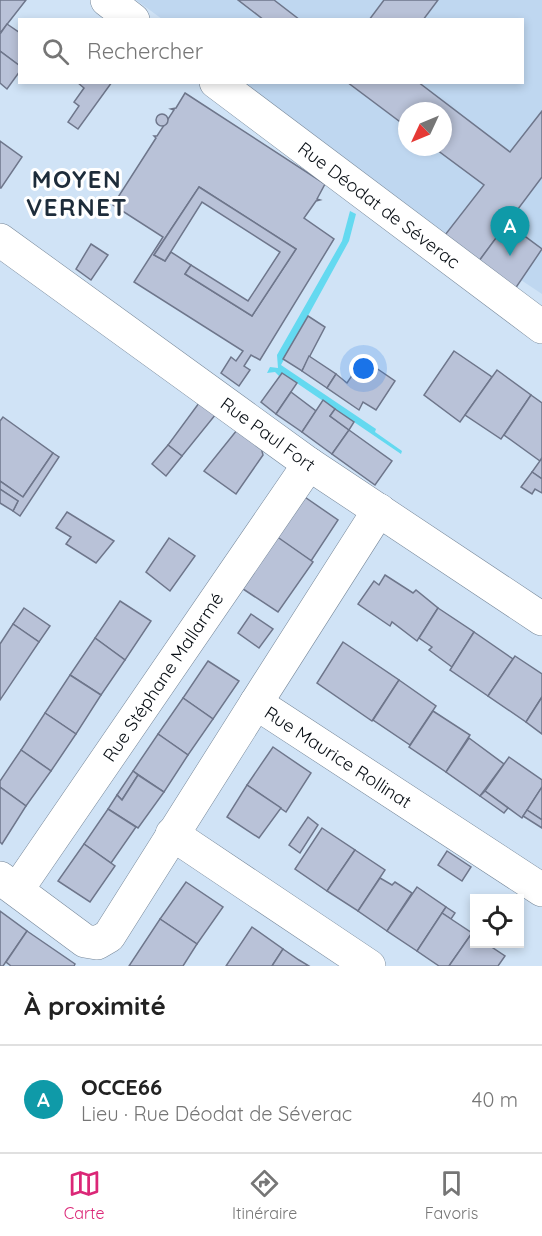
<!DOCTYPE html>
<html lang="fr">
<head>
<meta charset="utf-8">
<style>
  :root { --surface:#fff; --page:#f6f6f6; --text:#222; --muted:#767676; --line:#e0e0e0; --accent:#db2777 }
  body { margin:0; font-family:Quicksand,sans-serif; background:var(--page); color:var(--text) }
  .controls { position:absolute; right:18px; bottom:18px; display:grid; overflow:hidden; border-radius:0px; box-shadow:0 3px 9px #0003 }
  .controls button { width:54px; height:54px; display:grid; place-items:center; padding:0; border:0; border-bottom:2px solid var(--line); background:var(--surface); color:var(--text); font:30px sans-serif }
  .compass { position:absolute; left:398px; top:102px; width:54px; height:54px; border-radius:50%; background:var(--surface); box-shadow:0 3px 9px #0003; rotate:226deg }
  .you { position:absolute; left:364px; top:369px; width:21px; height:21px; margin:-15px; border:4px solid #fff; border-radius:50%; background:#1a73e8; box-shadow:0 0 0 9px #1a73e833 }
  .badge { display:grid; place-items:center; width:39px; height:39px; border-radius:50%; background:var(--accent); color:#fff; font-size:20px; font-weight:700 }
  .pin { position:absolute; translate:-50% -50px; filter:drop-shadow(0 2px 3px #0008) }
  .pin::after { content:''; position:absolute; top:32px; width:21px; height:18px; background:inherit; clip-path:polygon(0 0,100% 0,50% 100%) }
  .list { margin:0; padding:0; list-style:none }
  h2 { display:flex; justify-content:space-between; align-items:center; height:78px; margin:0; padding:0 24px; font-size:26px }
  h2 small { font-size:20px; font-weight:400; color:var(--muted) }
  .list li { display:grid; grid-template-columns:39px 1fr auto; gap:18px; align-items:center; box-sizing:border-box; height:108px; padding:0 24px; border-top:2px solid var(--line) }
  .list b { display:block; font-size:22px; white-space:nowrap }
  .list p { margin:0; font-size:20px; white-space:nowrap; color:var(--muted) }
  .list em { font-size:20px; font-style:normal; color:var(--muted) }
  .icon { flex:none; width:33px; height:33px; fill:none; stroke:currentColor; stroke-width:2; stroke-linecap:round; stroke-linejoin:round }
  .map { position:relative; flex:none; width:542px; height:966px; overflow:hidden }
  .search { position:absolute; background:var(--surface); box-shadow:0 3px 9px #0003; left:18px; right:18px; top:18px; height:66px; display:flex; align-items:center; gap:15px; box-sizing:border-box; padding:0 21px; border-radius:0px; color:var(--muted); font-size:22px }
  .sheet { height:186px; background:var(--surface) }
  nav { display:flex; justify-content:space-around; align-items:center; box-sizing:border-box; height:84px; border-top:2px solid var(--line); background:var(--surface); font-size:16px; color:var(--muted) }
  nav a { display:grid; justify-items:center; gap:3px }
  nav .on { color:var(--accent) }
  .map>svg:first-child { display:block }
  .built { fill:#bfd7f0; fill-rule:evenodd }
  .water { fill:#64d9f0 }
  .building { fill:#b9c2d8; stroke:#6e768b; stroke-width:1.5; fill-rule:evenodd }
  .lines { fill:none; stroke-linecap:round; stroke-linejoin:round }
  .minor-casing { stroke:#77889a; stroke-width:34 }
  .minor { stroke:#fff; stroke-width:33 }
  .labels { text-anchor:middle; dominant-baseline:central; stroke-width:6; stroke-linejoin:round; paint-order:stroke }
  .street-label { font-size:18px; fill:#090f15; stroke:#fff }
  .district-label { font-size:24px; font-weight:bold; letter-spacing:1.5px; fill:#1d2c3a; stroke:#fff }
</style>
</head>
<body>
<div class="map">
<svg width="542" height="966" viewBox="0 0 542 966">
  <rect width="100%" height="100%" fill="#d0e3f6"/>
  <path class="built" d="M136 0H542V294L521 280 515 289 244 83 522 82V20L162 19ZM407 111H443V147H407Z"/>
  <polygon class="water" points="350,211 356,214 349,241 281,365 376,429 375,432 402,451 401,454 282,373 279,376 275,372 267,373 270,367 278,368 277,355 342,241"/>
  <g class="building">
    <polygon points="0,0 26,0 1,32 0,32"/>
    <polygon points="238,0 274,0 300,20 264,20"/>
    <polygon points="384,0 438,0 423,20 369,20"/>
    <polygon points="7,24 20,33 20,66 0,51 0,34"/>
    <polygon points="0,51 20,66 20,71 7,89 0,83"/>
    <polygon points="77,82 112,82 78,129 68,122 79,106 74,102 84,88"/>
    <polygon points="347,82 418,82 510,152 542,111 542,177 479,261 445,235 484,185 433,147 443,147 443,111 407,111 407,127"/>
    <path d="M185 93 325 184 317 199 320 200 316 201 304 218 334 239 260 360 251 355 244 366 250 370 239 386 221 373 231 357 236 361 243 351 134 282 163 237 113 205 156 138 154 136H157L174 110 171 109 176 108ZM199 187 296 249 252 316 185 274 191 265 171 252 165 261 154 255Z"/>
    <circle cx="162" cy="120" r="6"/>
    <polygon points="0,141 22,157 1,188 0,188"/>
    <polygon points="199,187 296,249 252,316 185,274 191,265 248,301 280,252 202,202 165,261 154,255"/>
    <polygon points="507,223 542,249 515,289 479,261"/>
    <polygon points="91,244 108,255 91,280 76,269"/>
    <polygon points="308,316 325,327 302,371 283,359"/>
    <polygon points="454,351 492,377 460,422 424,395"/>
    <polygon points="309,356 336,374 327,388 302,371"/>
    <polygon points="363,359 395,381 376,410 363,402 359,410 327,388 336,374 347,383"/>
    <polygon points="497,370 531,395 501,439 465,415"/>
    <polygon points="282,373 297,383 276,414 261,402"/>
    <polygon points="291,392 316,411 302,432 276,414"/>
    <polygon points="531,395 542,403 542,458 540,461 504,435"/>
    <polygon points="323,400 335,409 330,416 349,430 332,454 302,432"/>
    <polygon points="199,403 216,414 182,456 168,445"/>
    <polygon points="335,409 354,422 349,430 330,416"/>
    <polygon points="3,417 53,453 23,497 0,481 0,421"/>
    <polygon points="237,430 261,447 263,455 236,494 204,471"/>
    <polygon points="349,430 392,461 375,485 332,454"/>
    <polygon points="168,445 182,456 166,476 152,464"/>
    <polygon points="53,453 59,457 20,516 13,511 18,501 0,489 0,481 23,497"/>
    <polygon points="542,458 542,479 532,472"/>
    <polygon points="532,472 542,479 542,493 535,489 532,494 521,487"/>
    <polygon points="0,489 18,501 13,511 0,503"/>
    <polygon points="299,493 338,520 311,561 272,534"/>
    <polygon points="67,512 114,541 96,563 66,544 71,537 56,528"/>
    <polygon points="276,536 313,562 278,612 237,585"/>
    <polygon points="169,538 195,556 170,591 146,572"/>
    <polygon points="385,575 413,593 416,590 438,608 417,641 392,622 390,626 358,604 374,581 379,585"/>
    <polygon points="120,601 151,621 125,660 95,638"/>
    <polygon points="24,608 50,626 39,642 13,624"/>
    <polygon points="438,608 474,632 452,667 429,650 432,647 419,638"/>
    <polygon points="251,614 273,629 259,648 238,633"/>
    <polygon points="13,624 39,642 0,700 0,644"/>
    <polygon points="474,632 513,659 488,696 450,670"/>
    <polygon points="95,638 125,660 101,695 70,675"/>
    <polygon points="343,642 399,680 372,721 317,683"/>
    <polygon points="515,656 542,674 542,697 526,722 488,696"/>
    <polygon points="208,661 239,681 213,719 183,698"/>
    <polygon points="70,675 101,695 76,734 45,713"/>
    <polygon points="399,680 436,706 410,745 373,720"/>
    <polygon points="542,697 542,734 526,722"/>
    <polygon points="183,698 213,719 188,755 158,734"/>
    <polygon points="433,711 470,735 446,772 409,747"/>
    <polygon points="45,713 76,734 51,771 21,750"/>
    <polygon points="158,734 188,755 164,792 133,771"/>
    <polygon points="469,738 504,764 480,796 446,772"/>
    <polygon points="273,747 311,773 286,812 247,785"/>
    <polygon points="21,750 51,771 26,806 0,787 0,781"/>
    <polygon points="509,757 542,780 542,787 522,818 485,791"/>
    <polygon points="133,771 138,775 122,800 117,795"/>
    <polygon points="138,775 164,792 138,828 108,809 117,795 122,800"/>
    <polygon points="247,785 281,808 259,838 227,817"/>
    <polygon points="0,787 26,806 2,844 0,842"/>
    <polygon points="542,787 542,820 527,810"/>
    <polygon points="485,791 508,808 504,813 480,796"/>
    <polygon points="108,809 136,827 111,863 84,844"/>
    <polygon points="527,810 542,820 542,828 523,816"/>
    <polygon points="308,817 318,825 300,853 289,845"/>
    <polygon points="322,828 355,850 327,891 295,869"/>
    <polygon points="84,844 115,866 90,902 58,881"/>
    <polygon points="355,850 385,870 358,911 327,891"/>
    <polygon points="447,851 471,867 462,881 438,865"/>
    <polygon points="380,878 392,885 395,882 412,893 387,931 358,911"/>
    <polygon points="186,882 223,907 197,944 160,919"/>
    <polygon points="417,887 446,907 417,951 387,931"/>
    <polygon points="446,907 455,913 451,919 442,913"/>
    <polygon points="0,911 27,931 3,966 0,966"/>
    <polygon points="442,913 472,933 449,966 439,966 417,951"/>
    <polygon points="160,919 197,944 183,966 129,966"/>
    <polygon points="252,927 283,949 272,966 226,966"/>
    <polygon points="27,931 75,964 74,966 11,966 6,962"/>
    <polygon points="472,933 474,935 474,944 487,944 505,956 498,966 449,966"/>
    <polygon points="283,949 299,960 309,966 272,966"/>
  </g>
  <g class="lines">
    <defs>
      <g id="minor">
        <polyline points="107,0 133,20"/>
        <polyline points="216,82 542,327"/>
        <polyline points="0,240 309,464 542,619"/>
        <polyline points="256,703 379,510"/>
        <polyline points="172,834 369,966"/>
        <polyline points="0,878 85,941 97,943 109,936 256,703 542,890"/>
        <polyline points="17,890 309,464"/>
      </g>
    </defs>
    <use href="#minor" class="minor-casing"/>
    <use href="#minor" class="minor"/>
  </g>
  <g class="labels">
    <g class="street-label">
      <text transform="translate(379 205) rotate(37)">Rue Déodat de Séverac</text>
      <text transform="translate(268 434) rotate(36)">Rue Paul Fort</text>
      <text transform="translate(163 677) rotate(-56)">Rue Stéphane Mallarmé</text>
      <text transform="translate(338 757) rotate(33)">Rue Maurice Rollinat</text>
    </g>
    <g class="district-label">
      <text x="77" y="179">MOYEN<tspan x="77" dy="28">VERNET</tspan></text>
    </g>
  </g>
</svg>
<div class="controls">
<button><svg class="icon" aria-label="locate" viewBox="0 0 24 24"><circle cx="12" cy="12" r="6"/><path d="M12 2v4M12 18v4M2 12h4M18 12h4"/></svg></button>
</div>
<svg class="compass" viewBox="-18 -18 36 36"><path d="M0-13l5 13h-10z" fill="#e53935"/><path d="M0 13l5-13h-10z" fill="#767676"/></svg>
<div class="you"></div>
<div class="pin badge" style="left:510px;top:256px;background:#0f9aa8">A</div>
<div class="search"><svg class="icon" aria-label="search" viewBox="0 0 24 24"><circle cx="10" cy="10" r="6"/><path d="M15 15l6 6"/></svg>Rechercher</div>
</div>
<section class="sheet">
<h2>À proximité<small></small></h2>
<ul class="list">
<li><span class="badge" style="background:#0f9aa8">A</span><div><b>OCCE66</b><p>Lieu · Rue Déodat de Séverac</p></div><em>40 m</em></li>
</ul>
</section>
<nav>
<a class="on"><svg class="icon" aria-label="map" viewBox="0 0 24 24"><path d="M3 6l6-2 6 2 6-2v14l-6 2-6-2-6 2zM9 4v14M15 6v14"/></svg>Carte</a>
<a><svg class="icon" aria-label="directions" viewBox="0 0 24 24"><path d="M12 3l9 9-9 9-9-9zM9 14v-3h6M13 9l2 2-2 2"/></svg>Itinéraire</a>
<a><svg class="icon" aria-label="saved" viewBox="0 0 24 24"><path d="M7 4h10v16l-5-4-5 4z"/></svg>Favoris</a>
</nav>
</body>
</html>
